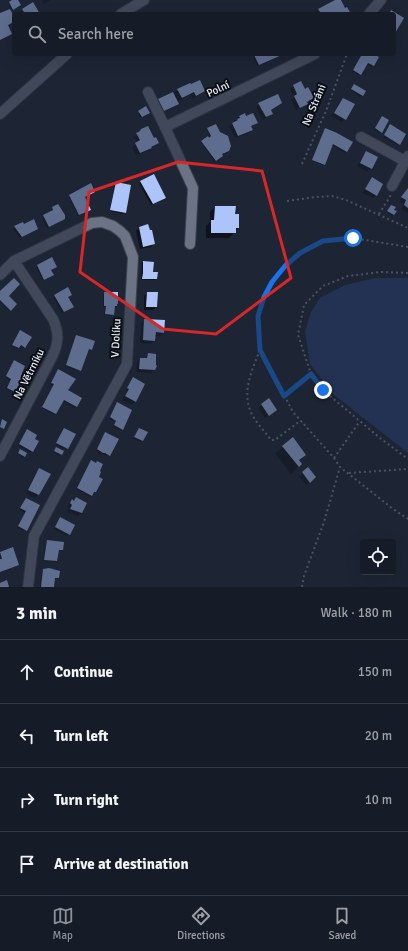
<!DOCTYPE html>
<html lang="en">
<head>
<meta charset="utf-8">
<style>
  :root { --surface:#161c27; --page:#1f252f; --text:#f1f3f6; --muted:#9ea1a7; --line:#353a44; --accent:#8c9099 }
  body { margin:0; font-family:Signika,sans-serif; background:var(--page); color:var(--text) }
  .controls { position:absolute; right:12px; bottom:12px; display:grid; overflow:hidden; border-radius:4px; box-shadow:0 4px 16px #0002 }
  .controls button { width:36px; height:36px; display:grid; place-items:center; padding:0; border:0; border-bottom:1px solid var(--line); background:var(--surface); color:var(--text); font:20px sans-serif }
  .stop { position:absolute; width:12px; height:12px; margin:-9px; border:3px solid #1a73e8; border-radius:50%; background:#fff }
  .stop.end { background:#1a73e8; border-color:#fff; box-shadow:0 1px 4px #0008 }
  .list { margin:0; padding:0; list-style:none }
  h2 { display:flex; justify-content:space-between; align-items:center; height:52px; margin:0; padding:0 16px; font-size:17px }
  h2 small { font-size:13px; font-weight:400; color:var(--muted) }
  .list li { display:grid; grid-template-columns:26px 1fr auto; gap:12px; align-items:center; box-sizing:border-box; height:64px; padding:0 16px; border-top:1px solid var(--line) }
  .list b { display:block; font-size:15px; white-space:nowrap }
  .list em { font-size:13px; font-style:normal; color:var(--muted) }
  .icon { flex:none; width:22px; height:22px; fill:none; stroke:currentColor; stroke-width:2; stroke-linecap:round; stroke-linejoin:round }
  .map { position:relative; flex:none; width:408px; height:587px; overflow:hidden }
  .search { position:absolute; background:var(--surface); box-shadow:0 4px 16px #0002; left:12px; right:12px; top:12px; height:44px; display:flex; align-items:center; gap:10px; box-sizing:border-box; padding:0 14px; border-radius:4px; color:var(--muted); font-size:15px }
  .sheet { height:308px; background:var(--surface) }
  nav { display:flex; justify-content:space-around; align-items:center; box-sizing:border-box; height:56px; border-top:1px solid var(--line); background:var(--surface); font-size:11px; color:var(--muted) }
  nav a { display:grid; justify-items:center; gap:2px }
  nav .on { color:var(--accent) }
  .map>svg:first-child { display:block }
  .green { fill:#2b4077 }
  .shadow { fill:#0007 }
  .building { fill:#adc4fa }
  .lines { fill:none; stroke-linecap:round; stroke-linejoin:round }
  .minor-casing { stroke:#3d434f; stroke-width:12 }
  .path { stroke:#808693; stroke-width:2; stroke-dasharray:2 3; stroke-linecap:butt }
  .minor { stroke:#6b7385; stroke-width:10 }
  .route { stroke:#1a73e8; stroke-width:5 }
  .marked { fill:none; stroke:#d62828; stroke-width:3; stroke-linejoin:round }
  .labels { text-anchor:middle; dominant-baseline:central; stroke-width:4; stroke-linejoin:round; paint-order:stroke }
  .street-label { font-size:11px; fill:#e4e9f3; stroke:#0b0e15 }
</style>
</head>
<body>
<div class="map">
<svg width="408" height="587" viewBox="0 0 408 587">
  <rect width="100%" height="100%" fill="#1e2534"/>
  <polygon class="green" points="376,278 408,278 408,453 333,394 310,364 305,331 311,312 320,298 345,285"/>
  <g class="shadow">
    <polygon points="14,0 17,0 19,7 10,11 14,21 7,25 11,34 0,40 0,14 11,9 8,4"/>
    <polygon points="42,0 51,0 44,4"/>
    <polygon points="338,0 340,0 345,9 350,14 319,14 317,11 318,9"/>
    <polygon points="32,3 39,14 23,14 21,11"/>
    <polygon points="258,54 281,54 263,64 263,63 257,66 253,57"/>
    <polygon points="362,54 372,54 373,65 372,67 367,64 359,75 352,71"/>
    <polygon points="301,83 304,90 313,98 303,107 296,110 291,100 294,98 290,89"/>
    <polygon points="353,87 362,95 361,97 351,91"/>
    <polygon points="178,90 204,91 201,94 192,99 190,95 177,102 176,105 163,112 157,101 173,94"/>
    <polygon points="343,99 345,119 342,122 331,116"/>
    <polygon points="281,103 270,111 271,113 268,117 262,120 256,107 259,104"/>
    <polygon points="139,112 148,114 140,118 137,113"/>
    <polygon points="240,116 246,117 256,123 251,127 252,130 249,133 235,138 229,127"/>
    <polygon points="381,119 381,132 380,133 374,130"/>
    <polygon points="389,127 399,144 398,145 383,137"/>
    <polygon points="208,129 226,152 221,155 221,158 215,162 201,143 202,142 212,141 207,130"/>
    <polygon points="325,129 346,151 345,153 332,145 323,165 312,161"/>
    <polygon points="141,130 158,142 148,151 136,155 132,147 137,143 134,137"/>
    <polygon points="367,152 377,158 367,172 357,166"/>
    <polygon points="372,178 376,195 373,198 362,193"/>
    <polygon points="141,182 164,199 151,205 139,183"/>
    <polygon points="116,183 125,212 123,214 110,211 115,184"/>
    <polygon points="408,189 408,213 401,209 404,204 399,201"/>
    <polygon points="70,196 84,197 90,210 78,216 69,197"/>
    <polygon points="58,205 64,219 47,228 42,218 52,212 51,209"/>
    <polygon points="215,207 235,207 234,215 238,228 229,238 206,238 206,226 210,222 210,212"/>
    <polygon points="390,207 394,215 392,216 387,213"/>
    <polygon points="22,224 37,229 20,238 13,229"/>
    <polygon points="140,228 149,231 154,243 151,247 140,249 136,231"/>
    <polygon points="143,262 156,279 155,280 141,280 142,263"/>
    <polygon points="37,266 50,270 51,276 43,281 36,267"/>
    <polygon points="0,293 7,296 16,304 9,311 0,302"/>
    <polygon points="105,293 116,306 112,316 104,315 105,307 103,307 103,294"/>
    <polygon points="148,293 156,307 153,310 144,310 144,296"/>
    <polygon points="55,296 67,297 71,308 62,313 53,297"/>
    <polygon points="145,320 163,333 160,336 155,336 154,341 151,344 140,343 141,323"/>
    <polygon points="19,333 25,347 23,349 19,346 17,349 11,346"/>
    <polygon points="76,336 94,342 91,350 90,351 87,350 79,371 65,367"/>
    <polygon points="148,354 156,368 151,373 136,372 137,362 140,359 145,359"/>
    <polygon points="13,362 20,373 20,384 19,385 17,385 13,393 6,389 10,381 5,378"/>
    <polygon points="57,372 76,406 75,408 62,401 54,415 42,408 53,386 50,384"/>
    <polygon points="134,378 144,384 135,402 132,405 122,400 126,393 125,392"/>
    <polygon points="116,405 122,429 120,430 113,427 116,422 109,419"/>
    <polygon points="262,405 276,410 265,418 258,408"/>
    <polygon points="63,430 74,434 66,450 56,445"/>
    <polygon points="138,430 142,440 141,442 133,439"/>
    <polygon points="26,432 34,439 32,451 31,453 18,446"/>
    <polygon points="104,434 109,455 107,456 100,454 96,451"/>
    <polygon points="293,439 305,454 299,461 301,464 291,474 275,453"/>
    <polygon points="56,448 61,454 59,456 53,452"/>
    <polygon points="19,452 25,456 23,458 17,454"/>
    <polygon points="90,463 98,472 95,492 90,497 76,489"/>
    <polygon points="39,469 50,474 38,494 35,498 26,493 36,472"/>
    <polygon points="303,473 312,481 306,485 299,476"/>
    <polygon points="26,499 39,506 24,531 17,528 25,513 19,510"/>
    <polygon points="76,499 81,513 78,516 67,512 69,508 67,507 69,504"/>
    <polygon points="59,519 74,525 67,536 54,529"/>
    <polygon points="47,541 62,550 60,551 57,551 56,561 55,562 43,561 46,543"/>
    <polygon points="13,548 18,565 0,572 0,553"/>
    <polygon points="44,570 59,572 59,578 57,579 54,579 53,587 40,587 42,571"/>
  </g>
  <g class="building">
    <polygon points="12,0 18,0 21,5 13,10 9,2"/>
    <polygon points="335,0 341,0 345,8 347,7 351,14 321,14 318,9"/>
    <polygon points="33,2 40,14 25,14 22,9"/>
    <polygon points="10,9 14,17 14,22 8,25 12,34 0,40 0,13"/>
    <polygon points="391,10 404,18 394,35 394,14 389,14"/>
    <polygon points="256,54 284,54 259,65 254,55"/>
    <polygon points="362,54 374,54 379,57 374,66 368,63 361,75 353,70"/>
    <polygon points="200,80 205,91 196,96 194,92 182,98 177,89 190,83 191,84"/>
    <polygon points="301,81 305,89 308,87 314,98 307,102 308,104 300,108 294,96 297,94 293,85"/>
    <polygon points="354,84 366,91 363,96 351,89"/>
    <polygon points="173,92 179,104 164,111 158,99"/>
    <polygon points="278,94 282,103 271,110 273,114 266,117 258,103"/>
    <polygon points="343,98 355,104 346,120 334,113"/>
    <polygon points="146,106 150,113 142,117 138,111"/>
    <polygon points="245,113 246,116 253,113 258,123 251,126 253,130 238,136 232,123 238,120 237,119 240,118 239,116"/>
    <polygon points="382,116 389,120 382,133 375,128"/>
    <polygon points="216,124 220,132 228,136 231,146 229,151 222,154 223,156 216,161 201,141 208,136 209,138 211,136 207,128"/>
    <polygon points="390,124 406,134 400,145 384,135"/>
    <polygon points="148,126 154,138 156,137 159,143 151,147 152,148 140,153 135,143 140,140 136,133 140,131 141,129"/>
    <polygon points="325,128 337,133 353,142 347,152 333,144 325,165 312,160"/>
    <polygon points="366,151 378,157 372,169 360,163"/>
    <polygon points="154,174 166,198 153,204 140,181"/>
    <polygon points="372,177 383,184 377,196 365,189"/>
    <polygon points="116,182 131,185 126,213 110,210"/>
    <polygon points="91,183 95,192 85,197 91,210 79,215 69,195"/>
    <polygon points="408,188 408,208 404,205 406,200 401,197"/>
    <polygon points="58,204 65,215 65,219 49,227 43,215 53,210 52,207"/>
    <polygon points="391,205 396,207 394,210 397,211 394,215 387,211"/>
    <polygon points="215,206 236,206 235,214 239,214 239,228 236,228 236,233 211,233 211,220 214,220"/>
    <polygon points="34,219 38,229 22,237 14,226 23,222 24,224"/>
    <polygon points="148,224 150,230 152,230 155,244 143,247 139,227"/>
    <polygon points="52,257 57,267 51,270 54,275 44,280 37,265"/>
    <polygon points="143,261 154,262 153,272 158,272 157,279 142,279 143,273"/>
    <polygon points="14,278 20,284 9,296 17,304 11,311 0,300 0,291"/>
    <polygon points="68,287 72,295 68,297 74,307 64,312 54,295"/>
    <polygon points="104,292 118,292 118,304 117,304 117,306 115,306 114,315 105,314 106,306 104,306"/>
    <polygon points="147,292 158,292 157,307 146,307"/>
    <polygon points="144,319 165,320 164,333 156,332 155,341 143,340"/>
    <polygon points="20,330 32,337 25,348 21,345 19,348 12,345"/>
    <polygon points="76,335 95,341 92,350 89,349 81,371 66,365"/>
    <polygon points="148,353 156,354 156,365 157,366 155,370 139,369 140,358 147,358"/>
    <polygon points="14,360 25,366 22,373 26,375 21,385 19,384 15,392 7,388 11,379 6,376"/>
    <polygon points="58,369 76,379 68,390 82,398 77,407 64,400 56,414 42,407 54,384 51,383"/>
    <polygon points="133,377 145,384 136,402 125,396 129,389 127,388"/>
    <polygon points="269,398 277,410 269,416 261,404"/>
    <polygon points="117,402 132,410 123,430 114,425 116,421 110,417"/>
    <polygon points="2,419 7,422 4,429 0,427"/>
    <polygon points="64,428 76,434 68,449 56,443"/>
    <polygon points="139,428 148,432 143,441 134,437"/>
    <polygon points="27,429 37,435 35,439 39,441 33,452 19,444"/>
    <polygon points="105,432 119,439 110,456 105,453 103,453 97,449"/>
    <polygon points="293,437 306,455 299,460 302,464 299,467 282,446"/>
    <polygon points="56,447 64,451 62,455 54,451"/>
    <polygon points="20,449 27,453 25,457 18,453"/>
    <polygon points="91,460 96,463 97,461 103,464 100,471 101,472 99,477 103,479 96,492 94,492 92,496 77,488"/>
    <polygon points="308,467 316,477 310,483 302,472"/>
    <polygon points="39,468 51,474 39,495 28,490"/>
    <polygon points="76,497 87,503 82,513 70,509 72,505 70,503 72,499 74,501"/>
    <polygon points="26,498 40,505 27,531 18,526 26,511 20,508"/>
    <polygon points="60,517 75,525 70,535 55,527"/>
    <polygon points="47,540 64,542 63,550 59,550 57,561 44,560"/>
    <polygon points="13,547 19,565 0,572 0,559 2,559 0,552"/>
    <polygon points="49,568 60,571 59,578 55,578 54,587 41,587 43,569"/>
    <polygon points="7,580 9,587 0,587 0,583"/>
  </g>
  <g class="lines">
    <defs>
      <g id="minor">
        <polyline points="121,14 144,0"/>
        <polyline points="369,14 381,0"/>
        <polyline points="148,92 165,127 315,54"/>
        <polyline points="0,114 67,54"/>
        <polyline points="165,127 193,188 190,244"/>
        <polyline points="361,137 405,161"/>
        <polyline points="392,186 408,156"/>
        <polyline points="0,275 14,261 92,223 102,222 113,226 120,231 125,236 133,257 127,364 34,536 28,587"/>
        <path d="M0 456 52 357C59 343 59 333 53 319L14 261"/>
      </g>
    </defs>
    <use href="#minor" class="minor-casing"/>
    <g class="path">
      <polyline points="302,164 326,111 347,54"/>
      <polyline points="287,201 316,197 332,196 346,200 408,228"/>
      <polyline points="379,214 391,195"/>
      <polyline points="408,247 353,238 323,241 300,253 285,265 272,282 264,297 258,316 260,350 293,412 334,458 340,467 393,509 408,519"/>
      <polyline points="408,273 381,272 348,276 323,286 304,305 298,335 311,374 323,390 380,438 408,459"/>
      <path d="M260 350C251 372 240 396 254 418 259 426 266 433 271 440H275L300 421"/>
      <polyline points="284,397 311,374"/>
      <polyline points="334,458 360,421"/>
      <polyline points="349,473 408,469"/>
      <polyline points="302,587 304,576 324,522 340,467"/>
    </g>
    <use href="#minor" class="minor"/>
  </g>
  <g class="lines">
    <polyline class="route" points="323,390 311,374 284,396 260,350 258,316 264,297 272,282 285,266 300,253 323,241 353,238"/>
  </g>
  <path d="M0 0H408V587H0ZM178 162 262 171 291 278 216 334 163 329 80 272 89 192Z" fill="#1e2534" fill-opacity=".55" fill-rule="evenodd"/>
  <path class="marked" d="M178 162 262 171 291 278 216 334 163 329 80 272 89 192Z"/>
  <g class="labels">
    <g class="street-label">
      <text transform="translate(218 89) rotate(-25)">Polní</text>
      <text transform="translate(314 105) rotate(-67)">Na Stráni</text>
      <text transform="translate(116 338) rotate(-87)">V Dolíku</text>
      <text transform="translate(29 374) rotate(-63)">Na Větrníku</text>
    </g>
  </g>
</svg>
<div class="controls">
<button><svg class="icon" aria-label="locate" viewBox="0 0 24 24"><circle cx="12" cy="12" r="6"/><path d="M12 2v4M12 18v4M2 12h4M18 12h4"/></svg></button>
</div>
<div class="stop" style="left:353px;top:238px"></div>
<div class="stop end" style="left:323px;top:390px"></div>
<div class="search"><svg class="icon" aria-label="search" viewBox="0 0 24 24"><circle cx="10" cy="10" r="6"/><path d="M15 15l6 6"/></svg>Search here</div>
</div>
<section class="sheet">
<h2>3 min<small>Walk · 180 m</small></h2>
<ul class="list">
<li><svg class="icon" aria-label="ahead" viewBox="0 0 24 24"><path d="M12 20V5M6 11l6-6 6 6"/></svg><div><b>Continue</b></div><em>150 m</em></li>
<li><svg class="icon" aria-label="left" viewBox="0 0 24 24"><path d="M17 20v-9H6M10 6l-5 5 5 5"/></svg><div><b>Turn left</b></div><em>20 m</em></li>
<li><svg class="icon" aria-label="right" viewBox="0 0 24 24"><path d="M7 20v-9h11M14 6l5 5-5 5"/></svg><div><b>Turn right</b></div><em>10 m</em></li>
<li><svg class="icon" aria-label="arrive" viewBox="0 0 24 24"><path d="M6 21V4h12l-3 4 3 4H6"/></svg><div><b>Arrive at destination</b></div></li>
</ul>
</section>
<nav>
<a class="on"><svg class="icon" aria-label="map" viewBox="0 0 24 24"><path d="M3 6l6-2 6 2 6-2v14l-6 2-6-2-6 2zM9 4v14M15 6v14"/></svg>Map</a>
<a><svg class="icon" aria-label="directions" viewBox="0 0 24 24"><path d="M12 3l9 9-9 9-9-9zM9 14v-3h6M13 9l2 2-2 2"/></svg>Directions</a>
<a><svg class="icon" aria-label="saved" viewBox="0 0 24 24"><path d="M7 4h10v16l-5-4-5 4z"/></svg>Saved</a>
</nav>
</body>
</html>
